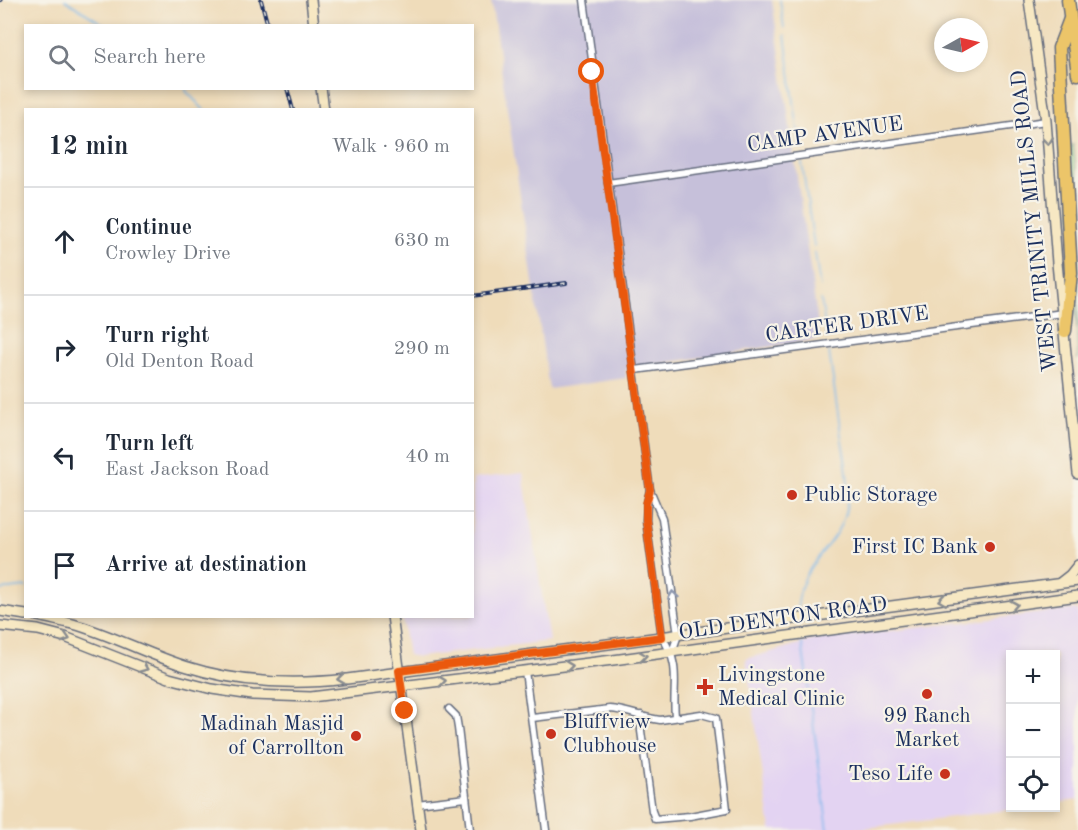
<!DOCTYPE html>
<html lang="en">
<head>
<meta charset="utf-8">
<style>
  :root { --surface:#fff; --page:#f6f6f7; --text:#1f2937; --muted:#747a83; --line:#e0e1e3 }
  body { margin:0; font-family:"Old Standard TT",serif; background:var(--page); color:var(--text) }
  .controls { position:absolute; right:18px; bottom:18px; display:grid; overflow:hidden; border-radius:0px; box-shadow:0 3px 9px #0003 }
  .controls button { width:54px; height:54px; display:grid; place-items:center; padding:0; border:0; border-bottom:2px solid var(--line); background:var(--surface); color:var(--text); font:30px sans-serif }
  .compass { position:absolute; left:934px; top:18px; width:54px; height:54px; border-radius:50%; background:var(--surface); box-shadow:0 3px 9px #0003; rotate:82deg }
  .stop { position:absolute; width:18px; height:18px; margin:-14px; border:4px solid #ea580c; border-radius:50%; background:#fff }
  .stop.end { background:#ea580c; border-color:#fff; box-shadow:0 2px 6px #0008 }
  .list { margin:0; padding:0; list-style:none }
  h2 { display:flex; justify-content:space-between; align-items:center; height:78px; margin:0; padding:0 24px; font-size:26px }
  h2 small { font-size:20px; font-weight:400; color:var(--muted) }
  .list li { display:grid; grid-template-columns:39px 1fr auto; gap:18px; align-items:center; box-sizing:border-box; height:108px; padding:0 24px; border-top:2px solid var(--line) }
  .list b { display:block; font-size:22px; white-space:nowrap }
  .list p { margin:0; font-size:20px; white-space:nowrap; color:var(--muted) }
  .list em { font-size:20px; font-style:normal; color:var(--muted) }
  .icon { flex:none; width:33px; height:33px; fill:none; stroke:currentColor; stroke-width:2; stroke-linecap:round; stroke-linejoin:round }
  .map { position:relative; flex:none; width:1078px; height:830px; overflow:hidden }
  .search { position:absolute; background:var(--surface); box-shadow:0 3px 9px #0003; left:24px; top:24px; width:450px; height:66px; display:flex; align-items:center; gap:15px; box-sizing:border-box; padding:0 21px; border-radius:0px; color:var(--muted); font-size:22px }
  .panel { position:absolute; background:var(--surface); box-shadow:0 3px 9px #0003; left:24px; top:108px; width:450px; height:510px; border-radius:0px }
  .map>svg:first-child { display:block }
  .built { fill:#e3d3f2 }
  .industrial { fill:#c6c0da }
  .green { fill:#96cf82; stroke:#587f70; stroke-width:1.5 }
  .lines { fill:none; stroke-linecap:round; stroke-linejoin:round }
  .stream { stroke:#77b8ec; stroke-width:1.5 }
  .street-casing { stroke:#656c7e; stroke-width:9 }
  .secondary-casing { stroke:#656c7e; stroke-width:12 }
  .highway-casing { stroke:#656c7e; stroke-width:15 }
  .street { stroke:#fff; stroke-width:6 }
  .secondary { stroke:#f7e8c3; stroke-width:9 }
  .highway { stroke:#ecc569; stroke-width:12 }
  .tram { stroke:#1b2f5e; stroke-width:1.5 }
  .rail-casing { stroke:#1b2f5e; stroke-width:4 }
  .rail { stroke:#f7f3e8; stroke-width:1.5; stroke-dasharray:4.5; stroke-linecap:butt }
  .oneway { stroke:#898c90 }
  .oneway2 { stroke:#8d97ae }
  .route { stroke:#ea580c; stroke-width:8 }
  .poi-dot { fill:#c8321e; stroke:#f7f3e8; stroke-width:2 }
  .labels { text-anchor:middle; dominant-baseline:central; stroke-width:4.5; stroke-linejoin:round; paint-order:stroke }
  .street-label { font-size:21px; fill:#1b2f5e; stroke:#f7f3e8 }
  .poi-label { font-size:21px; fill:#1b2f5e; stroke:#f7f3e8; text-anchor:start }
</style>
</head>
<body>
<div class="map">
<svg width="1078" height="830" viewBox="0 0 1078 830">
  <rect width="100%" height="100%" fill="#f7f3e8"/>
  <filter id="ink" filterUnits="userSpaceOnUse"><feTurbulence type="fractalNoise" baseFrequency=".0167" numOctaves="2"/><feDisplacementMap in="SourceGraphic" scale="12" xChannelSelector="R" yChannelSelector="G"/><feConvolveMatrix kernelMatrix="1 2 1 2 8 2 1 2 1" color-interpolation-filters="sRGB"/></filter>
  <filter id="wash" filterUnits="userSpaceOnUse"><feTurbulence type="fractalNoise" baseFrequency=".008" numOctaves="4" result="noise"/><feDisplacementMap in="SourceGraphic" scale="24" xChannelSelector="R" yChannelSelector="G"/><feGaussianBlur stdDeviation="1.35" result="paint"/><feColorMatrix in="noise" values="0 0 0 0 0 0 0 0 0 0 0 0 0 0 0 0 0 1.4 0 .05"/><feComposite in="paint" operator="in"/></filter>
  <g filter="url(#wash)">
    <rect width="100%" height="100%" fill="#efdcba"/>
    <g class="built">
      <polygon points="523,473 549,641 418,657 408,655 402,617 472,616 473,479"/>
      <polygon points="1076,609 1078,612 1078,800 1056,803 1056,654 1010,654 1010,808 1023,808 850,830 771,830 746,659 813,640"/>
    </g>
    <polygon class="industrial" points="491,0 772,0 820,339 626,369 626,378 549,389"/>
    <polygon class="green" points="1073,145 1078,185 1078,360 1069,146"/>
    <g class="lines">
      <g class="stream">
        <polyline points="65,0 106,26"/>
        <polyline points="780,0 784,28"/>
        <polyline points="785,35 800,146"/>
        <polyline points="186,88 186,91 204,110"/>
        <polyline points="802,163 814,246"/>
        <polyline points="815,253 820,287"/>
        <polyline points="821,300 827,338"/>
        <polyline points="0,590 26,587"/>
        <path d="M798 612C796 563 838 549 846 509 851 484 845 459 841 435 837 407 833 380 829 352"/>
        <polyline points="802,643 828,830"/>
      </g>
    </g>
  </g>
  <g filter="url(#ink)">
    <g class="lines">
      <defs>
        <g id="street">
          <polyline points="584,0 650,490 662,518 678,635 672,652"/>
          <polyline points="608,183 1046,121"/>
          <polyline points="635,370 1063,313"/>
          <path d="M650 490 647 504 646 520 662 637C682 667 672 684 675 717"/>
          <polyline points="525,671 546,830"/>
          <polyline points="449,709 456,716 458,728 470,830"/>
          <path d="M532 718 610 709C627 710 643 718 660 720L701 714 716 718 727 809 690 816 655 819 652 811 641 731V715"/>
          <polyline points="417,804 466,798"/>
        </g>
        <g id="secondary">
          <polyline points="311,0 314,26"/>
          <polyline points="1029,0 1046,121 1057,263 1078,474"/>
          <polyline points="321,88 324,110"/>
          <polyline points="1061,582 1070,575 1078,565"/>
          <polyline points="0,611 26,615"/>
          <path d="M37 616C49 619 61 621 73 624 112 635 149 655 188 667 239 683 295 685 347 679L1078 581"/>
          <polyline points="392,616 421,830"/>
          <polyline points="0,626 38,630 65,637 169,678 212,689 252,695 311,697 613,660 1078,596"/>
        </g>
        <g id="highway">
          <polyline points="1068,0 1078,74"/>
          <polyline points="1065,331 1071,273 1059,48 1070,19"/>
        </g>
      </defs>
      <use href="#street" class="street-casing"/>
      <use href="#secondary" class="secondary-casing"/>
      <use href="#highway" class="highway-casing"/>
      <use href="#street" class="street"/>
      <use href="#secondary" class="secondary"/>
      <use href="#highway" class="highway"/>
      <polyline class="tram" points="0,2 2,0"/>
      <defs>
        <g id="rail">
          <polyline points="261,0 268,26"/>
          <polyline points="287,88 293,110"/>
          <polyline points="472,296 566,283"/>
        </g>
      </defs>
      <use href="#rail" class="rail-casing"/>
      <use href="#rail" class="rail"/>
    </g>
    <defs><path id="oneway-chevron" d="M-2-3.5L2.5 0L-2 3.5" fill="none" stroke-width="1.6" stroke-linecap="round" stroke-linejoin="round" transform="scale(1.5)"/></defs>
    <g class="oneway">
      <use href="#oneway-chevron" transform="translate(1048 141) rotate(84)"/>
      <use href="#oneway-chevron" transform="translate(942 600) rotate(172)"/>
      <use href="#oneway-chevron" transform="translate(1014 605) rotate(-10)"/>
      <use href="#oneway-chevron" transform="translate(66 638) rotate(17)"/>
      <use href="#oneway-chevron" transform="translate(643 656) rotate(-8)"/>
      <use href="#oneway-chevron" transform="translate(569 666) rotate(-7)"/>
      <use href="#oneway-chevron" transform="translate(144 668) rotate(22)"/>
      <use href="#oneway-chevron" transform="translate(341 679) rotate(173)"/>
      <use href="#oneway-chevron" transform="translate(442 681) rotate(-7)"/>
    </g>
    <use class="oneway2" href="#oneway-chevron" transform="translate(673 595) rotate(-98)"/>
  </g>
  <g class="lines" filter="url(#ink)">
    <polyline class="route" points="405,711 399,671 662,637 646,520 646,504 650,490 592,72"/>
  </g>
  <g class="poi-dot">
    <circle cx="792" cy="495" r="6"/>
    <circle cx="990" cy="547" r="6"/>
    <path d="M702 678h6v6h6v6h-6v6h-6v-6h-6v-6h6z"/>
    <circle cx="927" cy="694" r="6"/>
    <circle cx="551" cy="734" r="6"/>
    <circle cx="356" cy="736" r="6"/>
    <circle cx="945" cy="774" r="6"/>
  </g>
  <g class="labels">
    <g class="street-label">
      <text transform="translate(825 135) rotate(-8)">CAMP AVENUE</text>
      <text transform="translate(1035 221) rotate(-96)">WEST TRINITY MILLS ROAD</text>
      <text transform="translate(847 325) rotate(-8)">CARTER DRIVE</text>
      <text transform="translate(783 619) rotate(-8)">OLD DENTON ROAD</text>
    </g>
    <g class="poi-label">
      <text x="804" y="495">Public Storage</text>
      <text x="978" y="547" text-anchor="end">First IC Bank</text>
      <text x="718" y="675">Livingstone<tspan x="718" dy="24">Medical Clinic</tspan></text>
      <text x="927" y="716" text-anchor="middle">99 Ranch<tspan x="927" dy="24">Market</tspan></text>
      <text x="563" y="722">Bluffview<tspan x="563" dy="24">Clubhouse</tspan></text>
      <text x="344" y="724" text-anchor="end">Madinah Masjid<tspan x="344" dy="24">of Carrollton</tspan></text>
      <text x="933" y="774" text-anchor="end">Teso Life</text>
    </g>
  </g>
</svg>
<div class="controls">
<button>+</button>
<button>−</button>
<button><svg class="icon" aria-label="locate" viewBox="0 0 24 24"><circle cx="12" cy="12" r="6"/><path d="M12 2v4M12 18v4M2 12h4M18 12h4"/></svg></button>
</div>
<svg class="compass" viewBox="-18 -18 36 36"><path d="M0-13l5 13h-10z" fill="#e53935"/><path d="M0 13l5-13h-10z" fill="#747a83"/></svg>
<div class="stop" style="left:592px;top:72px"></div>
<div class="stop end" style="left:405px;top:711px"></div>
<div class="search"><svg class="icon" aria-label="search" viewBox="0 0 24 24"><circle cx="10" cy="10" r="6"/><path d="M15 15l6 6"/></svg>Search here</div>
<section class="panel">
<h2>12 min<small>Walk · 960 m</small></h2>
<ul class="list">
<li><svg class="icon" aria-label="ahead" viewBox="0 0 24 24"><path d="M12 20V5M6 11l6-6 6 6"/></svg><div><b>Continue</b><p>Crowley Drive</p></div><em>630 m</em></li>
<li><svg class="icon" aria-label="right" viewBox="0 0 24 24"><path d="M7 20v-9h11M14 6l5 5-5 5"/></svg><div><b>Turn right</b><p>Old Denton Road</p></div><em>290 m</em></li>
<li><svg class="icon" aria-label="left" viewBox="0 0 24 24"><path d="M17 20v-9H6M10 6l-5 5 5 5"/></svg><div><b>Turn left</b><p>East Jackson Road</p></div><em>40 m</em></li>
<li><svg class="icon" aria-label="arrive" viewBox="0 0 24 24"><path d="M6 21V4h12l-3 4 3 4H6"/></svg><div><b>Arrive at destination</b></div></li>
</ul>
</section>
</div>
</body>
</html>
